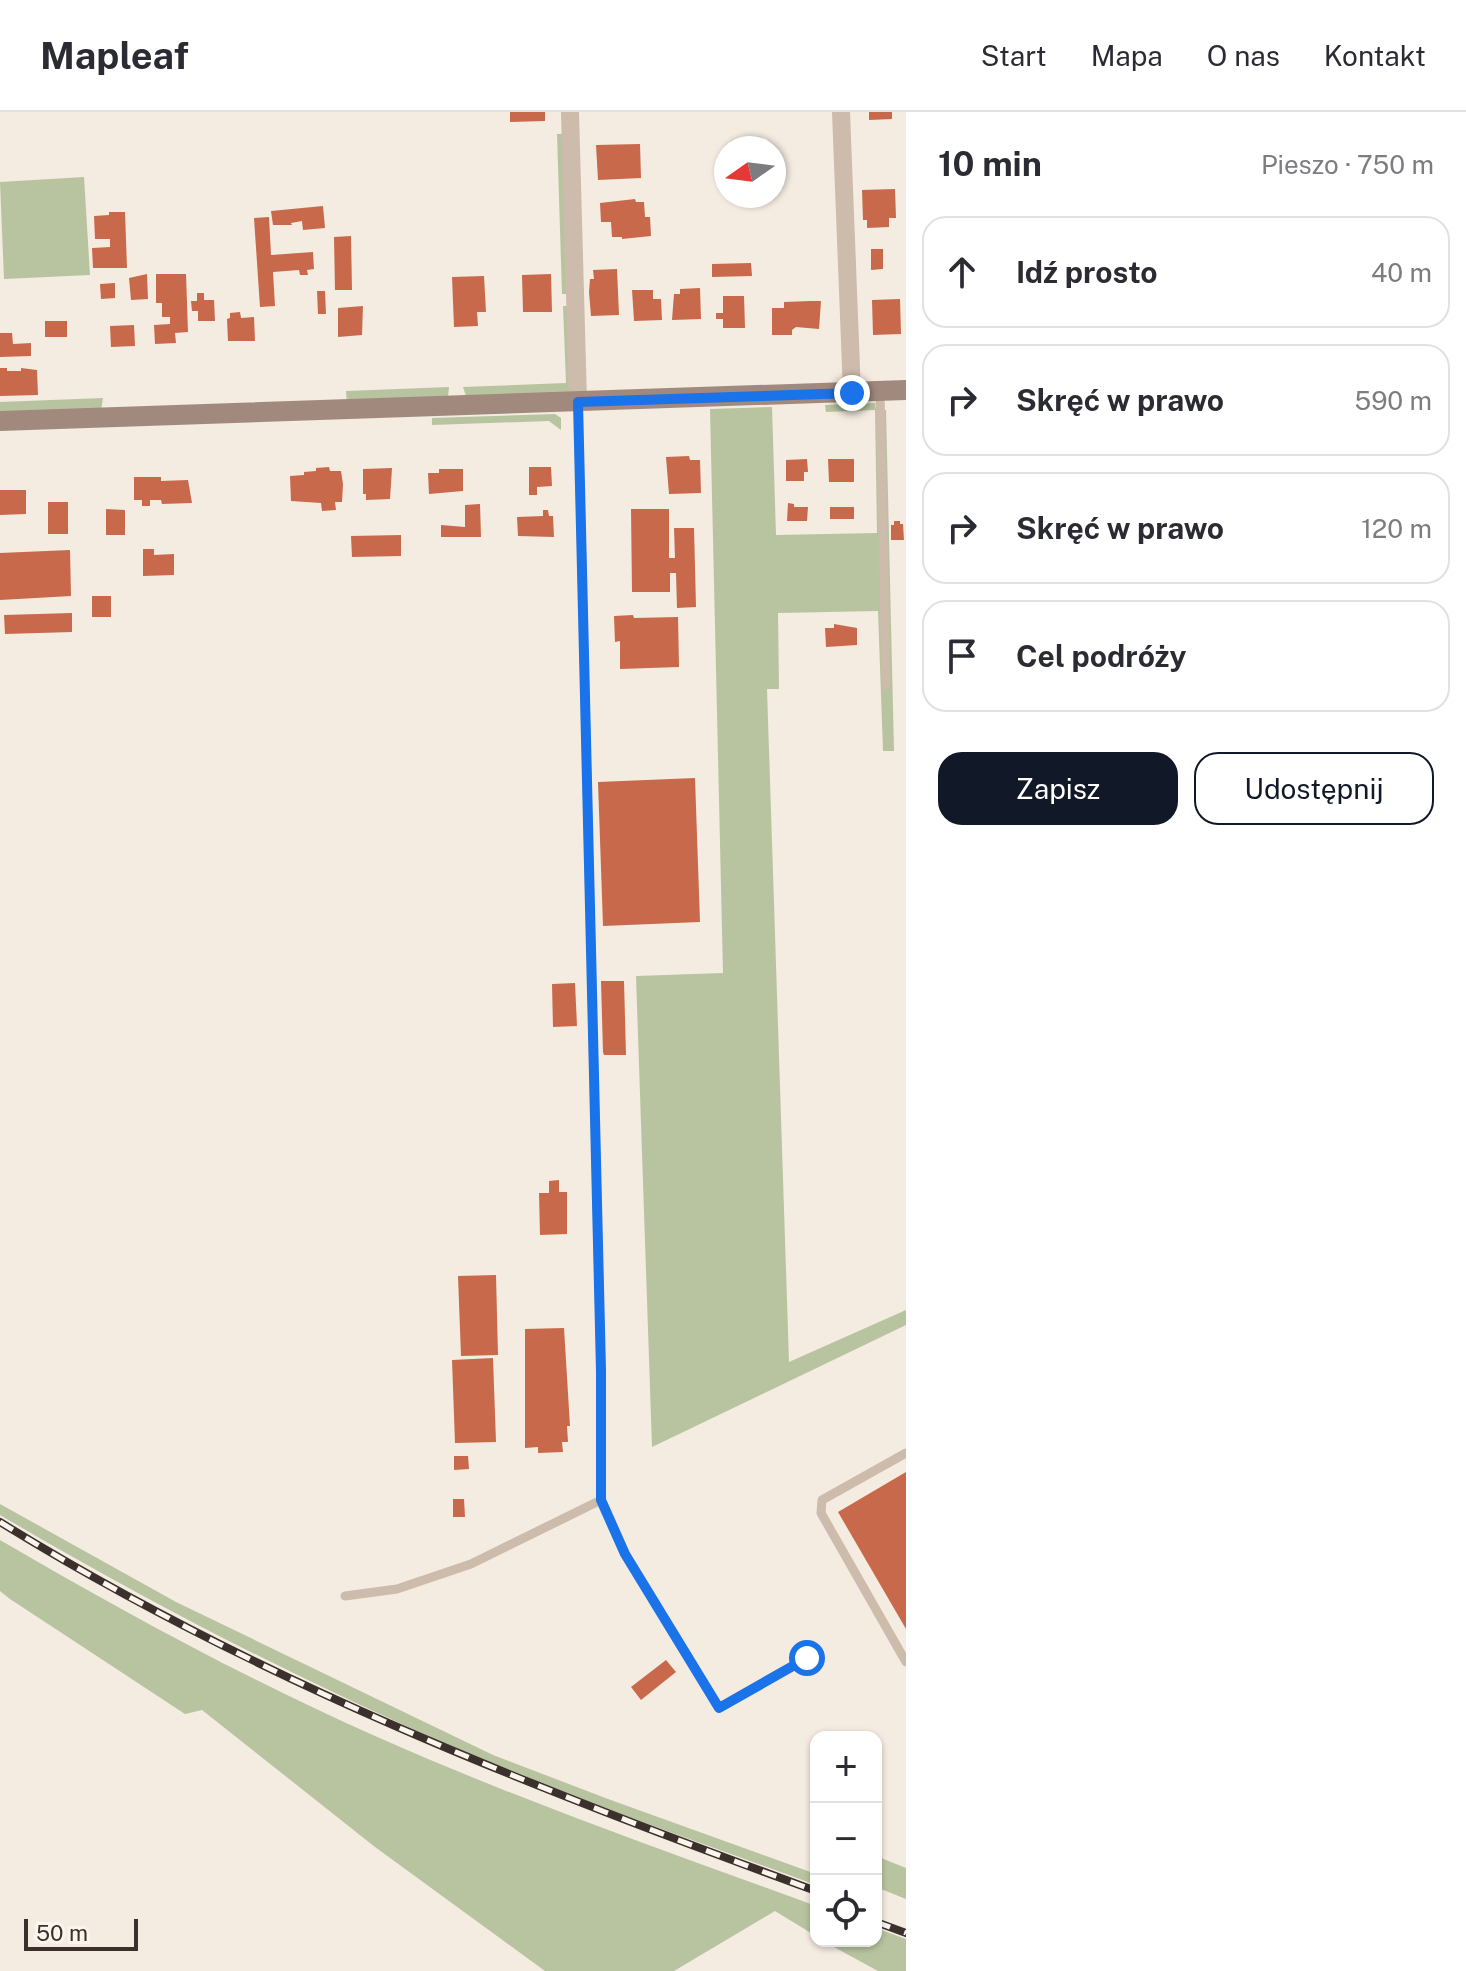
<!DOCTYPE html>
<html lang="pl">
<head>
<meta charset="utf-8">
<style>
  :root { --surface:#fff; --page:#f7f7f7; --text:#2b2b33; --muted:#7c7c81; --line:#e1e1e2; --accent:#111827 }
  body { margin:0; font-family:"Public Sans",sans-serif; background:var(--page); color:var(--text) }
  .controls { position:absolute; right:24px; bottom:24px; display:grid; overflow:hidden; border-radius:16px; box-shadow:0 2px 6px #0004 }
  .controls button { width:72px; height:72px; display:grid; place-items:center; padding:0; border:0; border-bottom:2px solid var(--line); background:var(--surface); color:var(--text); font:40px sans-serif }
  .compass { position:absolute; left:714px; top:24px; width:72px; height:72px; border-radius:50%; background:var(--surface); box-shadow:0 2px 6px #0004; rotate:256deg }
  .scale { position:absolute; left:24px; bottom:20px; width:114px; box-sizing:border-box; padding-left:8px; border:4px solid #3b302b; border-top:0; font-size:22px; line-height:28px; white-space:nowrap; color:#3b302b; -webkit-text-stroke:6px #fbf5ee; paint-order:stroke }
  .stop { position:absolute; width:24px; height:24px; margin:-18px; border:6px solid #1a73e8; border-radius:50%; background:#fff }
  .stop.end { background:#1a73e8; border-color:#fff; box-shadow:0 2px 8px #0008 }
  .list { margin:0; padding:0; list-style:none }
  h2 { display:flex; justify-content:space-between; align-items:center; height:104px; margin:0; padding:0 32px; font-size:34px }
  h2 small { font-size:26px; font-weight:400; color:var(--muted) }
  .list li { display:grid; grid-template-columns:52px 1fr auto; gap:24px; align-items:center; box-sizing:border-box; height:112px; margin:0 16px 16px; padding:0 16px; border:2px solid var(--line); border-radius:24px }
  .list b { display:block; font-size:30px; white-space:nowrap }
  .list em { font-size:26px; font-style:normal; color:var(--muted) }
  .actions { display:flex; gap:16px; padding:24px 32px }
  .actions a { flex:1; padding:18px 0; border:2px solid var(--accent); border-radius:24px; text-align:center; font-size:28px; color:var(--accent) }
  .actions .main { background:var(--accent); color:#fff }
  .icon { flex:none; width:44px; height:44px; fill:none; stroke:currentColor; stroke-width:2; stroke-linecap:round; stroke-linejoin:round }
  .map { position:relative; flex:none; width:906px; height:1859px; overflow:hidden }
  header { display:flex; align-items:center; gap:48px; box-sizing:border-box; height:112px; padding:0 40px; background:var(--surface); border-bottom:2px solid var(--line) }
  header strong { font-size:38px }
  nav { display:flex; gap:44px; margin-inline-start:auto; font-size:28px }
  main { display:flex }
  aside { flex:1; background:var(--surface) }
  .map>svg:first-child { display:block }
  .green { fill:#b8c4a0 }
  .building { fill:#c8694b }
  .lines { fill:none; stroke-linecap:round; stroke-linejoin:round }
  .lane { stroke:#cdbbac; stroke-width:9 }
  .street { stroke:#cdbbac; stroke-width:18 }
  .secondary { stroke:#a18a7d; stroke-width:20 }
  .rail-casing { stroke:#3b302b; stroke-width:8 }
  .rail { stroke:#fbf5ee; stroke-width:5; stroke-dasharray:15; stroke-linecap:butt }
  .route { stroke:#1a73e8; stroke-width:10 }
</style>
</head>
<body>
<header>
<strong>Mapleaf</strong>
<nav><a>Start</a><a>Mapa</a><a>O nas</a><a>Kontakt</a></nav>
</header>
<main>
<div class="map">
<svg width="906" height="1859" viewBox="0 0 906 1859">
  <rect width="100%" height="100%" fill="#f4ebe1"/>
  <g class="green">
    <polygon points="557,22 564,22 569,182 562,182"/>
    <polygon points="84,65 90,163 4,167 0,70"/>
    <polygon points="563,194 570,194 570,280 467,287 463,275 566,271"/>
    <polygon points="449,275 448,285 347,291 346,279"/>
    <polygon points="103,286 101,299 0,303 0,290"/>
    <polygon points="875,291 876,298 886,298 894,639 883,639 878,499 778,501 779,577 767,577 789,1250 906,1198 906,1213 652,1335 636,864 723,861 710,297 772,295 776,423 877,421 875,298 826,300 825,293"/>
    <polygon points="555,302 561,306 561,318 549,309 432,313 432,306"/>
    <path d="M0 1392 176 1490 493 1643 608 1687 816 1762V1773C695 1728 571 1687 453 1635 297 1567 146 1489 0 1403Z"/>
    <path d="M0 1428C122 1499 246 1567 375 1624 519 1688 668 1740 816 1794V1824L775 1799 674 1859H545L375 1735 202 1598 185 1602 10 1487 0 1479Z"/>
    <polygon points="876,1744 906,1756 906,1787 876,1775"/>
    <polygon points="876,1816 906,1827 906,1859 878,1859 823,1829 876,1829"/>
  </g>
  <g class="building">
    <polygon points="510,0 545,0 545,9 510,10"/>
    <polygon points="869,0 892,0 892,7 869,8"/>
    <polygon points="640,32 641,66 598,68 596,33"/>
    <polygon points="895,77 896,106 889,106 889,115 867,116 867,108 863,108 862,78"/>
    <polygon points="635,87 636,90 644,90 645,105 650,105 651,124 622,127 622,125 612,125 611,110 601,110 600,91"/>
    <polygon points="323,94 325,116 303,118 302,109 291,111 292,113 273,113 271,99"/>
    <polygon points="109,100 125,100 127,156 93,156 92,136 110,135 110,127 95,127 94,104 109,103"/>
    <polygon points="269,105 271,143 313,140 314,157 307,158 308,163 300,163 299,158 273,160 275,194 260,195 254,106"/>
    <polygon points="351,124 352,178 335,178 334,125"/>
    <polygon points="871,137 883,137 883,157 871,158"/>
    <polygon points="751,151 752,164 712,165 712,152"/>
    <polygon points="617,157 619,203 591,204 589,180 590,167 594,167 593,158"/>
    <polygon points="147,162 148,187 131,188 129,166"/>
    <polygon points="156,162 186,162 188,220 175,221 176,231 155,232 154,213 170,212 170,205 162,205 162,191 156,191"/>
    <polygon points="551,162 552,200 523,200 522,163"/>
    <polygon points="484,164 486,200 477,200 478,214 454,215 452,165"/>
    <polygon points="115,171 115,186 101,187 100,172"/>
    <polygon points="700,176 701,207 672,208 674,182 680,182 680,177"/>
    <polygon points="632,178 653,178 653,187 661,187 662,208 634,209"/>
    <polygon points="317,179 325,179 326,202 318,202"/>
    <polygon points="197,181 204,181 204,188 214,188 215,209 198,209 198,199 192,199 191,189 197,189"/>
    <polygon points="723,184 744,184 745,216 723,216 723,207 716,207 716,201 723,201"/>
    <polygon points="900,187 901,222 873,223 872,188"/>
    <polygon points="810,189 821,189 819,217 796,215 792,218 792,223 772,223 772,196 784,196 784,190"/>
    <polygon points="363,194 362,223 338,225 338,196"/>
    <polygon points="240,200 241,206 254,205 255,229 228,229 227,207 230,206 230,201"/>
    <rect x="45" y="209" width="22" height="16"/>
    <polygon points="134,213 135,234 111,235 110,214"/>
    <polygon points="0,221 12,221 13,232 31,231 31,244 0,245"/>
    <polygon points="0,256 7,256 7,259 21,259 21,256 37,258 38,283 0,284"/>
    <polygon points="689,344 690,348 700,348 701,381 669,382 666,345"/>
    <polygon points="807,347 808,360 804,360 804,369 786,369 786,348"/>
    <polygon points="828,347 854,347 854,370 829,370"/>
    <polygon points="329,355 330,359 341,359 343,372 342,390 335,390 336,398 322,399 321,391 291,389 290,364 304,363 304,360 316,359 316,356"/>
    <polygon points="529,355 551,355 552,374 537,375 537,383 529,383"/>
    <polygon points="392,356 390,387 366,388 366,382 363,382 363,357"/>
    <polygon points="439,357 463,357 463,379 429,382 428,361 439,361"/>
    <polygon points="134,365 161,365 161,369 188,368 192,391 162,392 161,388 150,388 150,394 142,394 142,388 134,388"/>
    <polygon points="0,378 26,378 26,402 0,403"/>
    <rect x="48" y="390" width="20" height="32"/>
    <polygon points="788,391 794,392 794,395 808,395 807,409 787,409"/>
    <polygon points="480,392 481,425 441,425 441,413 465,415 465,393"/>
    <rect x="830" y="395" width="24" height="12"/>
    <polygon points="106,397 125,398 125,423 106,423"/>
    <polygon points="631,397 669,397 669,446 675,446 674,416 694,416 696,495 677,496 676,461 670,461 670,480 632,480"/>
    <polygon points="543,398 548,398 549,404 553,404 554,425 518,424 517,405 543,404"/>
    <polygon points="894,409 900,409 900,412 903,412 904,428 891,428 891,413 894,413"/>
    <polygon points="401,423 401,444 352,445 351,424"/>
    <polygon points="143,437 154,437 154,443 174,442 174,463 143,464"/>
    <polygon points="70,438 71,484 0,488 0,441"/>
    <rect x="92" y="484" width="19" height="21"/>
    <polygon points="72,501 72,520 5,522 4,503"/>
    <polygon points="633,503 634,506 678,505 679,555 620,557 620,529 615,530 614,504"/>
    <polygon points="834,512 857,516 857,533 826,535 825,516 834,516"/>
    <polygon points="695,666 700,810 603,814 598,670"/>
    <polygon points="601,869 624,869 626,943 604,943 603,940"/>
    <polygon points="575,871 577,914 553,915 552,872"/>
    <polygon points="559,1068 559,1080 567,1080 567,1122 540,1123 539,1081 549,1081 549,1069"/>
    <polygon points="496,1163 498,1243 461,1244 458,1164"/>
    <polygon points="564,1216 570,1314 567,1314 568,1330 562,1330 563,1340 538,1341 538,1335 525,1336 525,1217"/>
    <polygon points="493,1246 496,1330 455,1331 452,1248"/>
    <polygon points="454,1344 468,1344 469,1357 454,1358"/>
    <polygon points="906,1360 906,1517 838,1400"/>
    <polygon points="453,1387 464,1387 465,1405 453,1405"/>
    <polygon points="666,1548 676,1560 641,1588 631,1575"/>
  </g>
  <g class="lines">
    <g class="lane">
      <polyline points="880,280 886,573"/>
      <polyline points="578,290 601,1259 601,1388 625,1442 719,1596 807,1546"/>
      <polyline points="906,1341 822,1388 821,1401 906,1550"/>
      <polyline points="345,1484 397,1477 471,1452 601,1388"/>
    </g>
    <g class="street">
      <polyline points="570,0 578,290"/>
      <polyline points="841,0 852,281"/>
    </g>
    <polyline class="secondary" points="0,309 906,278"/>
    <defs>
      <g id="rail">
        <path d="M0 1410C259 1570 532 1675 816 1779"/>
        <polyline points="876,1810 906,1821"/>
      </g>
    </defs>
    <use href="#rail" class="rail-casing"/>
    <use href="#rail" class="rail"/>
  </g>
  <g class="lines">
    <polyline class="route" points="807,1546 719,1596 625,1442 601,1388 601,1259 578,290 852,281"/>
  </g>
</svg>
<div class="controls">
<button>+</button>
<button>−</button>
<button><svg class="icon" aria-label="locate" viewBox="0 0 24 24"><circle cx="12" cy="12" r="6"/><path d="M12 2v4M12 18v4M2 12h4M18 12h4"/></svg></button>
</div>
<svg class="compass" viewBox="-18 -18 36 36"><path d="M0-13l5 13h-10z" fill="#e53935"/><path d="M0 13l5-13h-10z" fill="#7c7c81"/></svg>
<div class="scale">50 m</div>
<div class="stop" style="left:807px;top:1546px"></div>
<div class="stop end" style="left:852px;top:281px"></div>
</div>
<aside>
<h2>10 min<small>Pieszo · 750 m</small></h2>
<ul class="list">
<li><svg class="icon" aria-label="ahead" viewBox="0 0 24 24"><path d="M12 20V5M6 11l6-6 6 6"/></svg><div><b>Idź prosto</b></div><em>40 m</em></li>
<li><svg class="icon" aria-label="right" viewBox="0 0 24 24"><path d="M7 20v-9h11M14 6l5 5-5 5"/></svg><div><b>Skręć w prawo</b></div><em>590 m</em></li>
<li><svg class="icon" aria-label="right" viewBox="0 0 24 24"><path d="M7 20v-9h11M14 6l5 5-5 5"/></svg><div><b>Skręć w prawo</b></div><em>120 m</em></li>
<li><svg class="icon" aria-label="arrive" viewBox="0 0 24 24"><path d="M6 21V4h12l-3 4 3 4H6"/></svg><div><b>Cel podróży</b></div></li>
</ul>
<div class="actions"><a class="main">Zapisz</a><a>Udostępnij</a></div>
</aside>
</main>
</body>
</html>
